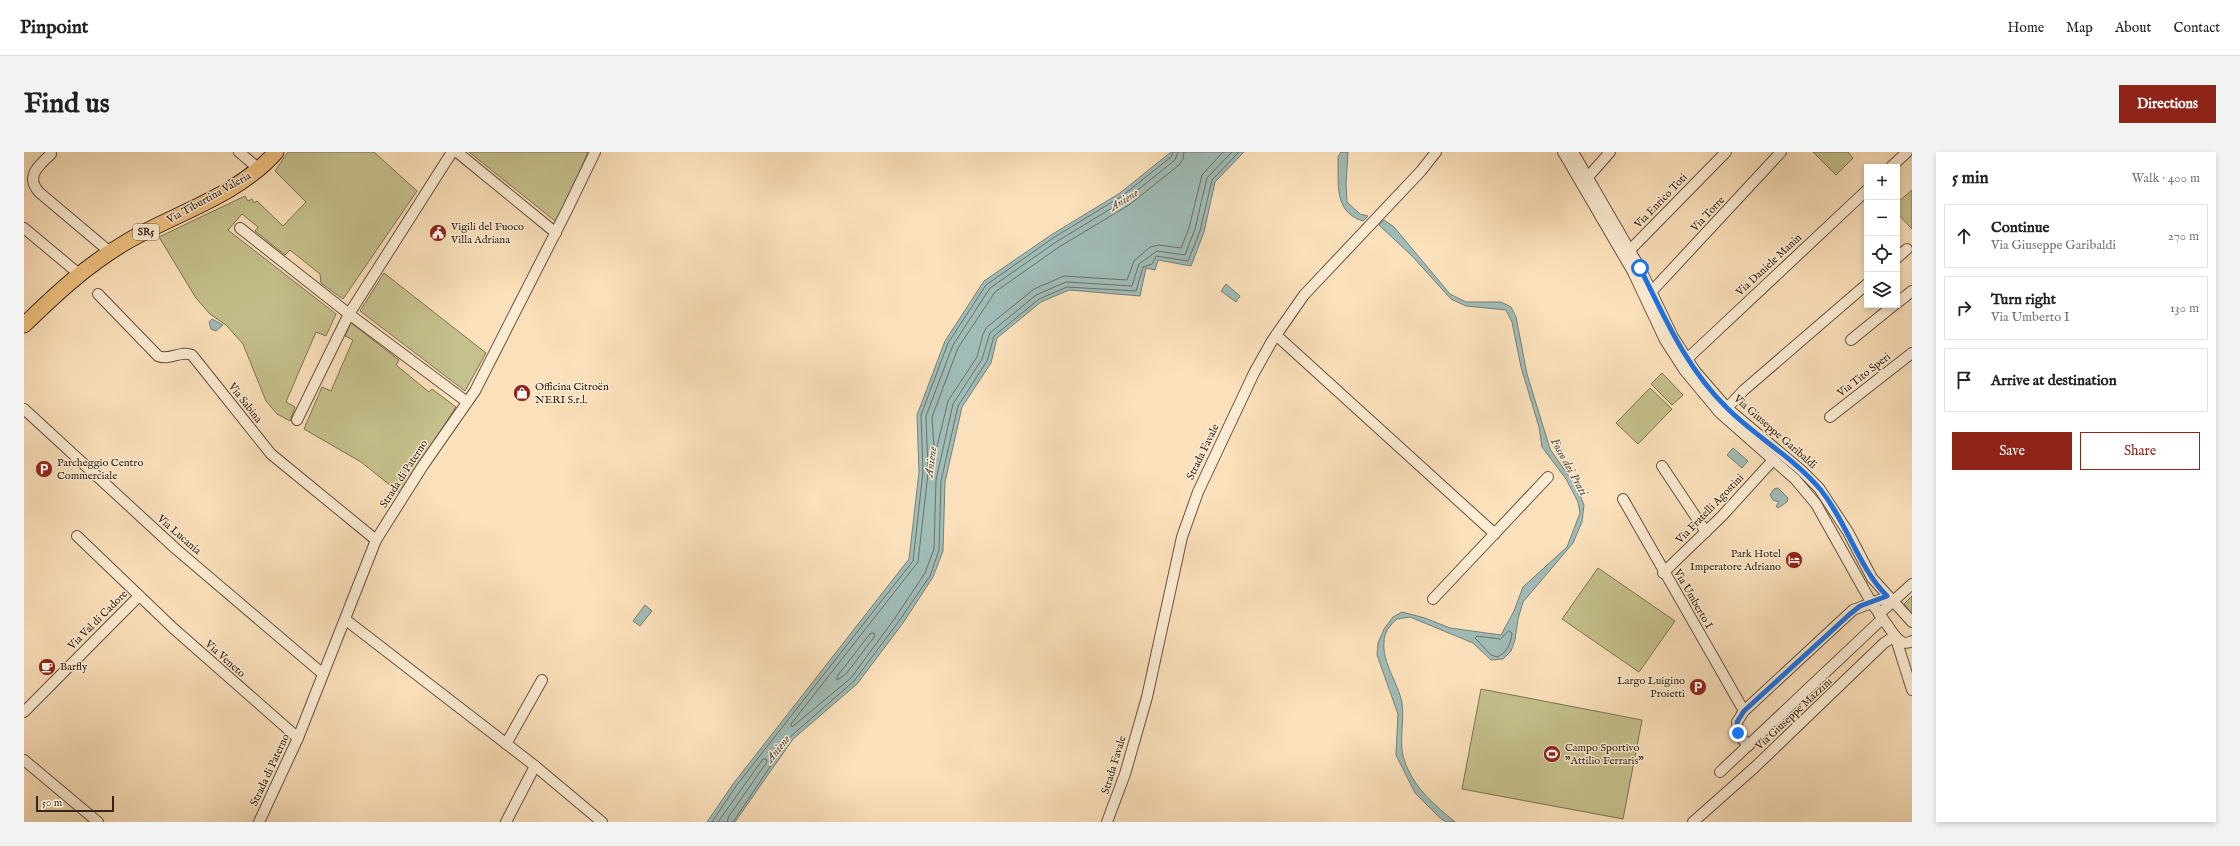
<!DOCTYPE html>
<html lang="en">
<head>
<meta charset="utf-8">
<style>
  :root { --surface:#fff; --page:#f2f2f2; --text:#222; --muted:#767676; --line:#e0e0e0; --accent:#8f2418 }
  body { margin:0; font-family:"IM FELL English",serif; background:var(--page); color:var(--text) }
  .controls { position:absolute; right:12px; top:12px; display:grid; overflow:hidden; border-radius:0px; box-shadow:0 2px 6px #0003 }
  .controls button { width:36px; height:36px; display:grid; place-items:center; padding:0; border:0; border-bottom:1px solid var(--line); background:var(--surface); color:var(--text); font:20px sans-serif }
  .scale { position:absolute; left:12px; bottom:10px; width:78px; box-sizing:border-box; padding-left:4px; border:2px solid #36231a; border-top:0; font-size:11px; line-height:14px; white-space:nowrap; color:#36231a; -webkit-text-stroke:3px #fcecd3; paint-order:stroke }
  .stop { position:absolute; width:12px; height:12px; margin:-9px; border:3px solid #1a73e8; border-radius:50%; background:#fff }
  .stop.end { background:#1a73e8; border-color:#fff; box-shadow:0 1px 4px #0008 }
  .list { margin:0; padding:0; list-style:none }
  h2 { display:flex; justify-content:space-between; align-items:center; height:52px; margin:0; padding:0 16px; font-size:17px }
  h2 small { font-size:13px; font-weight:400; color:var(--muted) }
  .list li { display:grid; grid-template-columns:26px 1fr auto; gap:12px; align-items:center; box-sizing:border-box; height:64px; margin:0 8px 8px; padding:0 8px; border:1px solid var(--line); border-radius:0px }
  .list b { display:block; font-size:15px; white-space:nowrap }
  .list p { margin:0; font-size:13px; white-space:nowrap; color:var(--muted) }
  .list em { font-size:13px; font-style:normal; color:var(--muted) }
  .actions { display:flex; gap:8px; padding:12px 16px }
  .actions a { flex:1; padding:9px 0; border:1px solid var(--accent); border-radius:0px; text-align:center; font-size:14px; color:var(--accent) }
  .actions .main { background:var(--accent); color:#fff }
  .icon { flex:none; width:22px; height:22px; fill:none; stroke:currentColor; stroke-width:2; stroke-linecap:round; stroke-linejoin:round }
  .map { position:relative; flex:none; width:1888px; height:670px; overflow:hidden; border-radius:0px }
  header { display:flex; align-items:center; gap:24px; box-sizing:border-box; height:56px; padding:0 20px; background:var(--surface); border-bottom:1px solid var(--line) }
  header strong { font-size:19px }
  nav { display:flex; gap:22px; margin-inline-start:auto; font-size:14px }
  .intro { display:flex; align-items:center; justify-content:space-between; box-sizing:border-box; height:96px; padding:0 24px }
  h1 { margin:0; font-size:28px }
  .button { padding:10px 18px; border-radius:0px; background:var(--accent); color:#fff; font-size:14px; font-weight:700 }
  main { display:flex; gap:24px; padding:0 24px }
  aside { flex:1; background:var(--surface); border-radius:0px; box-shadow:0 2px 6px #0003 }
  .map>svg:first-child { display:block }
  .green { fill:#c5c18c; stroke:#7e7253 }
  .water { fill:#a0bcb7; stroke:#767f78 }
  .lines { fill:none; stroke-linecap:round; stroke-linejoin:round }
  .shore { stroke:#6b7068; stroke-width:1 }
  .minor-casing { stroke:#675242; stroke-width:12 }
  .primary-casing { stroke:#36231a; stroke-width:17 }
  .minor { stroke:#fcecd3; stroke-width:10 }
  .primary { stroke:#eec07e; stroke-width:15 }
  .route { stroke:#1a73e8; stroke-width:5 }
  .labels { text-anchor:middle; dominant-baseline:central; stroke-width:3; stroke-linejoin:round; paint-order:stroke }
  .shield { fill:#fcecd3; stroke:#715f52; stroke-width:1 }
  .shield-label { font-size:10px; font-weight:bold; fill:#36231a }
  .street-label { font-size:11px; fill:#36231a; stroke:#fcecd3 }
  .poi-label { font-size:11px; fill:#36231a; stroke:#fcecd3; text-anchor:start }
  .water-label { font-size:12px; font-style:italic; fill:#565149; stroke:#fcecd3 }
</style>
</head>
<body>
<header>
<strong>Pinpoint</strong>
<nav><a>Home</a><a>Map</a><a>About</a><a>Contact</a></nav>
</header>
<div class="intro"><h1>Find us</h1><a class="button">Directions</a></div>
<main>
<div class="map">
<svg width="1888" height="670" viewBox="0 0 1888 670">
  <rect width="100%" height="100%" fill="#fbe1bb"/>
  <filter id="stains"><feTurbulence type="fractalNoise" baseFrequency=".005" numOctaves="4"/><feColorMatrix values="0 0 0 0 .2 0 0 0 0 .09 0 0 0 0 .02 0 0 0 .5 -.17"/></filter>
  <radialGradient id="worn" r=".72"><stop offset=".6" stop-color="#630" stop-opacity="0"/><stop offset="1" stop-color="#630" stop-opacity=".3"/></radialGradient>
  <g class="green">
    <polygon points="264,0 350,0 393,39 319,147 297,131 296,122 266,98 261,103 231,79 234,75 218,62 204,78 312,162 302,184 292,180 262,250 271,255 266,269 253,262 242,249 219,192 202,173 186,162 172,146 135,85 221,44 224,49 228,47 230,51 233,49 259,74 282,50 251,19"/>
    <polygon points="445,0 564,0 538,61 531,69"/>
    <polygon points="1789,0 1824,0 1829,6 1812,23"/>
    <polygon points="1888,38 1888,77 1873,61 1873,51"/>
    <polygon points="360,121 462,201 441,239 336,159"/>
    <polygon points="327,171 375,208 372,213 405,240 408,237 432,255 376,341 337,310 280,277 298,235 307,239 329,188 321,184"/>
    <polygon points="1638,221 1659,243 1648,253 1627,232"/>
    <polygon points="1626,236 1648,257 1614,292 1592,271"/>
    <polygon points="1574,416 1651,469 1615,520 1538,467"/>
    <polygon points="1888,444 1888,462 1880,452"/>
    <polygon points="1457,537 1618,568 1599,667 1438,637"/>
  </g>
  <g class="water">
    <polygon points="1147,0 1220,0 1191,30 1180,80 1167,114 1134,108 1131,118 1122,116 1116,144 1045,138 1017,150 973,186 967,211 938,255 921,330 919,399 909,425 879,471 833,532 769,587 711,670 683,670 709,632 885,407 895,320 893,263 921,189 960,129 1027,83 1096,41"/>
    <path d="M1317 0H1324L1322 32 1323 50 1336 62 1344 64 1339 69C1309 60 1315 31 1314 5Z"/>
    <path d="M1360 68 1370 75 1426 142 1442 150H1477L1487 155 1492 165 1503 222 1526 297 1553 336 1560 353 1558 370 1549 391 1499 450 1494 467 1491 488 1487 499 1479 507 1467 508 1449 491 1386 465 1373 467C1366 473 1360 480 1360 490 1358 511 1374 530 1378 551 1381 572 1373 593 1382 613 1392 638 1411 653 1431 670H1422L1416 666 1391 641 1372 603 1374 562 1353 503 1354 491 1360 477 1369 465 1378 460 1401 466 1426 476 1477 483 1490 459 1499 435 1543 395 1556 361 1554 350 1542 327 1518 295 1515 275 1497 215 1488 170 1482 158 1442 154 1427 147 1388 104 1355 73Z"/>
    <polygon points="1202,132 1216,144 1212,150 1197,139"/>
    <polygon points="188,167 199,173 192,179 187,177 185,170"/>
    <polygon points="1709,296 1724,309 1718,316 1703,303"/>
    <polygon points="1754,336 1764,346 1763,350 1754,356 1752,354 1755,350 1749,348 1746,343 1750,337"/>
    <polygon points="621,453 628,459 616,474 609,469"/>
  </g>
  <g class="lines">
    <g class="shore">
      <polyline points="1154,0 1151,8 1101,48 1032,90 966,136 929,193 902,264 904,321 894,410 767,572 768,575 827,526 871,466 901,421 910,397 912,328 929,252 958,207 966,181 1012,143 1042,130 1108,134 1115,112 1133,99 1161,103 1171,77 1183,26 1208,0"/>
      <polyline points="1160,0 1159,7 1155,13 1105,53 1035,95 971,140 934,196 908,265 910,296 913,295 924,249 953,205 959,182 963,175 1010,137 1040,124 1103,128 1110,109 1126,95 1135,93 1157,96 1165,76 1178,23 1199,0"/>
      <path d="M1485 479 1488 481C1487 491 1483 501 1473 505L1467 503 1451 486 1453 484 1476 487Z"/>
      <polygon points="847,481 850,481 851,484 822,522 813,528 813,525"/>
      <polyline points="688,670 712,634 889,409 899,320 897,263 924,191 962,133 1029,86 1098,44 1147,5 1149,0"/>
      <polyline points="694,670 739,607 742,607 743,610 705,664 703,670"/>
      <polyline points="709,670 766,585 830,529 875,469 906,424 915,398 917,329 934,254 963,209 970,184 1015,147 1043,135 1112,139 1119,115 1128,112 1132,104 1164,109 1176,79 1188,28 1215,0"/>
    </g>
    <defs>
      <g id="minor">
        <polyline points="215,0 235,17"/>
        <polyline points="433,0 532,81"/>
        <polyline points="1539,0 1609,120 1641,188 1661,219 1696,261 1771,327 1792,352 1847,450 1871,484 1888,538"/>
        <polyline points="1549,0 1616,116 1649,185 1671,219 1703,256 1777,318 1795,336 1824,380 1848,426 1888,470"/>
        <path d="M27 2C15 13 0 25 16 41L86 100"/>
        <polyline points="1867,15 1883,0"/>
        <polyline points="1564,25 1586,0"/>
        <polyline points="0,76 55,122"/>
        <polyline points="216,76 325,162 443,250"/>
        <polyline points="1606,98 1702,0"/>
        <polyline points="1873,106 1883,97"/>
        <polyline points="1628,139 1757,0"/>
        <path d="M74 142 134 204C145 209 157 198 168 203L247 302 352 388"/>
        <polyline points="1873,151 1888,139"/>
        <polyline points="1252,183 1471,382"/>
        <polyline points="1827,188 1870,153"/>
        <polyline points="1663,207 1843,38"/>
        <polyline points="1703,256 1720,238 1843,132"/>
        <polyline points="0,257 152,397 299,522"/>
        <polyline points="1806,265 1888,201"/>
        <polyline points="273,268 325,162 428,0"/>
        <polyline points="1638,314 1682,380"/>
        <polyline points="1599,347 1720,559"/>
        <polyline points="53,384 149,476 274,586"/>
        <polyline points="1639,421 1698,364 1749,308"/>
        <polyline points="1409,447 1524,325"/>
        <polyline points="1855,462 1888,432"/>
        <polyline points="322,468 511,614 578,670"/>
        <path d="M1871 484C1877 490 1880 493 1888 489"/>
        <polyline points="0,560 115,444"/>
        <polyline points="482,592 518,528"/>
        <polyline points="1724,594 1714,581 1713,570 1720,559 1829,458 1863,445"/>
        <polyline points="0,608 74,670"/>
        <polyline points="1696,620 1858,467"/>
        <polyline points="235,670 274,586 352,388 398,315 451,239 543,58 571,0"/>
        <polyline points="482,670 511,614"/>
        <polyline points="1083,670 1101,622 1123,545 1158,385 1174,340 1230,221 1248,189 1280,143 1397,19 1412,0"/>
        <polyline points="1669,670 1730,616 1860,491 1871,484"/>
      </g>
      <path id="primary" d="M0 173C33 141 64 112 104 89 154 60 213 44 252 0"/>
    </defs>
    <use href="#minor" class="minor-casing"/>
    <use href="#primary" class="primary-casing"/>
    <use href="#minor" class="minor"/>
    <use href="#primary" class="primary"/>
  </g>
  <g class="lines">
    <path class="route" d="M1616 116C1641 166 1662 216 1703 256 1732 285 1770 306 1796 337 1823 370 1834 415 1863 444L1836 454 1826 462 1720 559 1713 570 1714 581"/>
  </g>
  <defs>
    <symbol id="civic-disc" viewBox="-11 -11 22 22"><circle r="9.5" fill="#8f2418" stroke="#fcecd3"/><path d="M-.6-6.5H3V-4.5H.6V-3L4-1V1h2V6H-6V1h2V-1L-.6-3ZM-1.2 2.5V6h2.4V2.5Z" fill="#fff"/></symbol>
    <symbol id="shop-disc" viewBox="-11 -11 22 22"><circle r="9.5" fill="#8f2418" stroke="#fcecd3"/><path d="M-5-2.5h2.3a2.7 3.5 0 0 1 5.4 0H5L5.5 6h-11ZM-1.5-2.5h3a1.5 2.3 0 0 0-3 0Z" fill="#fff"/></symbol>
    <symbol id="parking-disc" viewBox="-11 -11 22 22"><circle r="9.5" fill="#8f2418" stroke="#fcecd3"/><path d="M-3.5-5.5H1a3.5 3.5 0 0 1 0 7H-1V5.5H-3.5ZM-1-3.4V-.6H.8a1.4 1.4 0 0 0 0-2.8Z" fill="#fff"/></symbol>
    <symbol id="hotel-disc" viewBox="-11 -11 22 22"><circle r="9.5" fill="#8f2418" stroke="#fcecd3"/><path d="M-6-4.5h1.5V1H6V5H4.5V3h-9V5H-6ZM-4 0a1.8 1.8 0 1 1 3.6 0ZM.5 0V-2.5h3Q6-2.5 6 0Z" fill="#fff"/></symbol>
    <symbol id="cafe-disc" viewBox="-11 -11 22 22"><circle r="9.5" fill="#8f2418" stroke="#fcecd3"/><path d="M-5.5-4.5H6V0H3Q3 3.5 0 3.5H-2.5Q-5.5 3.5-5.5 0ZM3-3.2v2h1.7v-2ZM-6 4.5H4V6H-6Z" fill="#fff"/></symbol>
    <symbol id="stadium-disc" viewBox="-11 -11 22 22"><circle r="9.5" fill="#8f2418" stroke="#fcecd3"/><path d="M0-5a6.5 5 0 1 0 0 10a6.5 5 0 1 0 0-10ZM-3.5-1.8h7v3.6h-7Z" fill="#fff"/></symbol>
  </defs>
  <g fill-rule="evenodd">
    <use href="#civic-disc" x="404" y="71" width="20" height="20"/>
    <use href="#shop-disc" x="488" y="231" width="20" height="20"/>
    <use href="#parking-disc" x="10" y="307" width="20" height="20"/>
    <use href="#hotel-disc" x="1760" y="398" width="20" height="20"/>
    <use href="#cafe-disc" x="13" y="505" width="20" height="20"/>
    <use href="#parking-disc" x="1664" y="525" width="20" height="20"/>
    <use href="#stadium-disc" x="1518" y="592" width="20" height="20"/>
  </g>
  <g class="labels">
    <rect class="shield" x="109" y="72" width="26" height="16" rx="3"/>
    <g class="shield-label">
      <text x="122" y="80">SR5</text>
    </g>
    <g class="street-label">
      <text transform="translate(185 46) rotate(-29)">Via Tiburtina Valeria</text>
      <text transform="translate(1637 49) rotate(-46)">Via Enrico Toti</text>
      <text transform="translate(1684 62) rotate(-47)">Via Torre</text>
      <text transform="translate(1745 113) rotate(-43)">Via Daniele Manin</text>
      <text transform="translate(1840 223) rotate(-38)">Via Tito Speri</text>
      <text transform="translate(221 251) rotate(52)">Via Sabina</text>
      <text transform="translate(1751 280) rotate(41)">Via Giuseppe Garibaldi</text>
      <text transform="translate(1179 300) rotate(-64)">Strada Favale</text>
      <text transform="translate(380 322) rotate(-57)">Strada di Paterno</text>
      <text transform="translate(1686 357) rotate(-46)">Via Fratelli Agostini</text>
      <text transform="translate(155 383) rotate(41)">Via Lucania</text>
      <text transform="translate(1669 447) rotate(60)">Via Umberto I</text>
      <text transform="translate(74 468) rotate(-45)">Via Val di Cadore</text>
      <text transform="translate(201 507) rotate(42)">Via Veneto</text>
      <text transform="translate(1770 562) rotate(-43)">Via Giuseppe Mazzini</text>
      <text transform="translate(1090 613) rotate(-73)">Strada Favale</text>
      <text transform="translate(246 618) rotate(-65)">Strada di Paterno</text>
    </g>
    <g class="poi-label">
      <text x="427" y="75">Vigili del Fuoco<tspan x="427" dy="13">Villa Adriana</tspan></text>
      <text x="511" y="235">Officina Citroën<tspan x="511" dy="13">NERI S.r.l.</tspan></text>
      <text x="33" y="311">Parcheggio Centro<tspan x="33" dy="13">Commerciale</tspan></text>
      <text x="1757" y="402" text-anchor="end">Park Hotel<tspan x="1757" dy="13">Imperatore Adriano</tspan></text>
      <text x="36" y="515">Barfly</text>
      <text x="1661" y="529" text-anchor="end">Largo Luigino<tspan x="1661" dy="13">Proietti</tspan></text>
      <text x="1541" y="596">Campo Sportivo<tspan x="1541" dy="13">"Attilio Ferraris"</tspan></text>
    </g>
    <g class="water-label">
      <text transform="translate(1100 48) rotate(-32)">Aniene</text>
      <text transform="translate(907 310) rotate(-82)">Aniene</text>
      <text transform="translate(1545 315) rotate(61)">Fosso dei Prati</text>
      <text transform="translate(754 597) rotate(-51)">Aniene</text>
    </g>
  </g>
  <rect width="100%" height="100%" filter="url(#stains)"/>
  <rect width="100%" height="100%" fill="url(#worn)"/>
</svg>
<div class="controls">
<button>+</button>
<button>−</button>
<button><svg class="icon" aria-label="locate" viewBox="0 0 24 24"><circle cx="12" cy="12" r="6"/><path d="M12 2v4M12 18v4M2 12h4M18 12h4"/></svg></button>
<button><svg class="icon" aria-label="layers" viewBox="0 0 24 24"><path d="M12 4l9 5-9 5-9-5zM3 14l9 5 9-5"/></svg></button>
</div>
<div class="scale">50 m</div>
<div class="stop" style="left:1616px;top:116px"></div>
<div class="stop end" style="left:1714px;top:581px"></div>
</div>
<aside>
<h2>5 min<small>Walk · 400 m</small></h2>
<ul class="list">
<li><svg class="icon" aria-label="ahead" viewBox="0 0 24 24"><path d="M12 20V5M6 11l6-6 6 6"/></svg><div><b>Continue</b><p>Via Giuseppe Garibaldi</p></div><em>270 m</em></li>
<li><svg class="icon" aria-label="right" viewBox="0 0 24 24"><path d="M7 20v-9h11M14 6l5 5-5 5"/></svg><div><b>Turn right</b><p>Via Umberto I</p></div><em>130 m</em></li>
<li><svg class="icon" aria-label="arrive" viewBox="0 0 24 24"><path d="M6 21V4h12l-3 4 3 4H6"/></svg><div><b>Arrive at destination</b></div></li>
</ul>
<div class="actions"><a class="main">Save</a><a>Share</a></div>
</aside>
</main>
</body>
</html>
